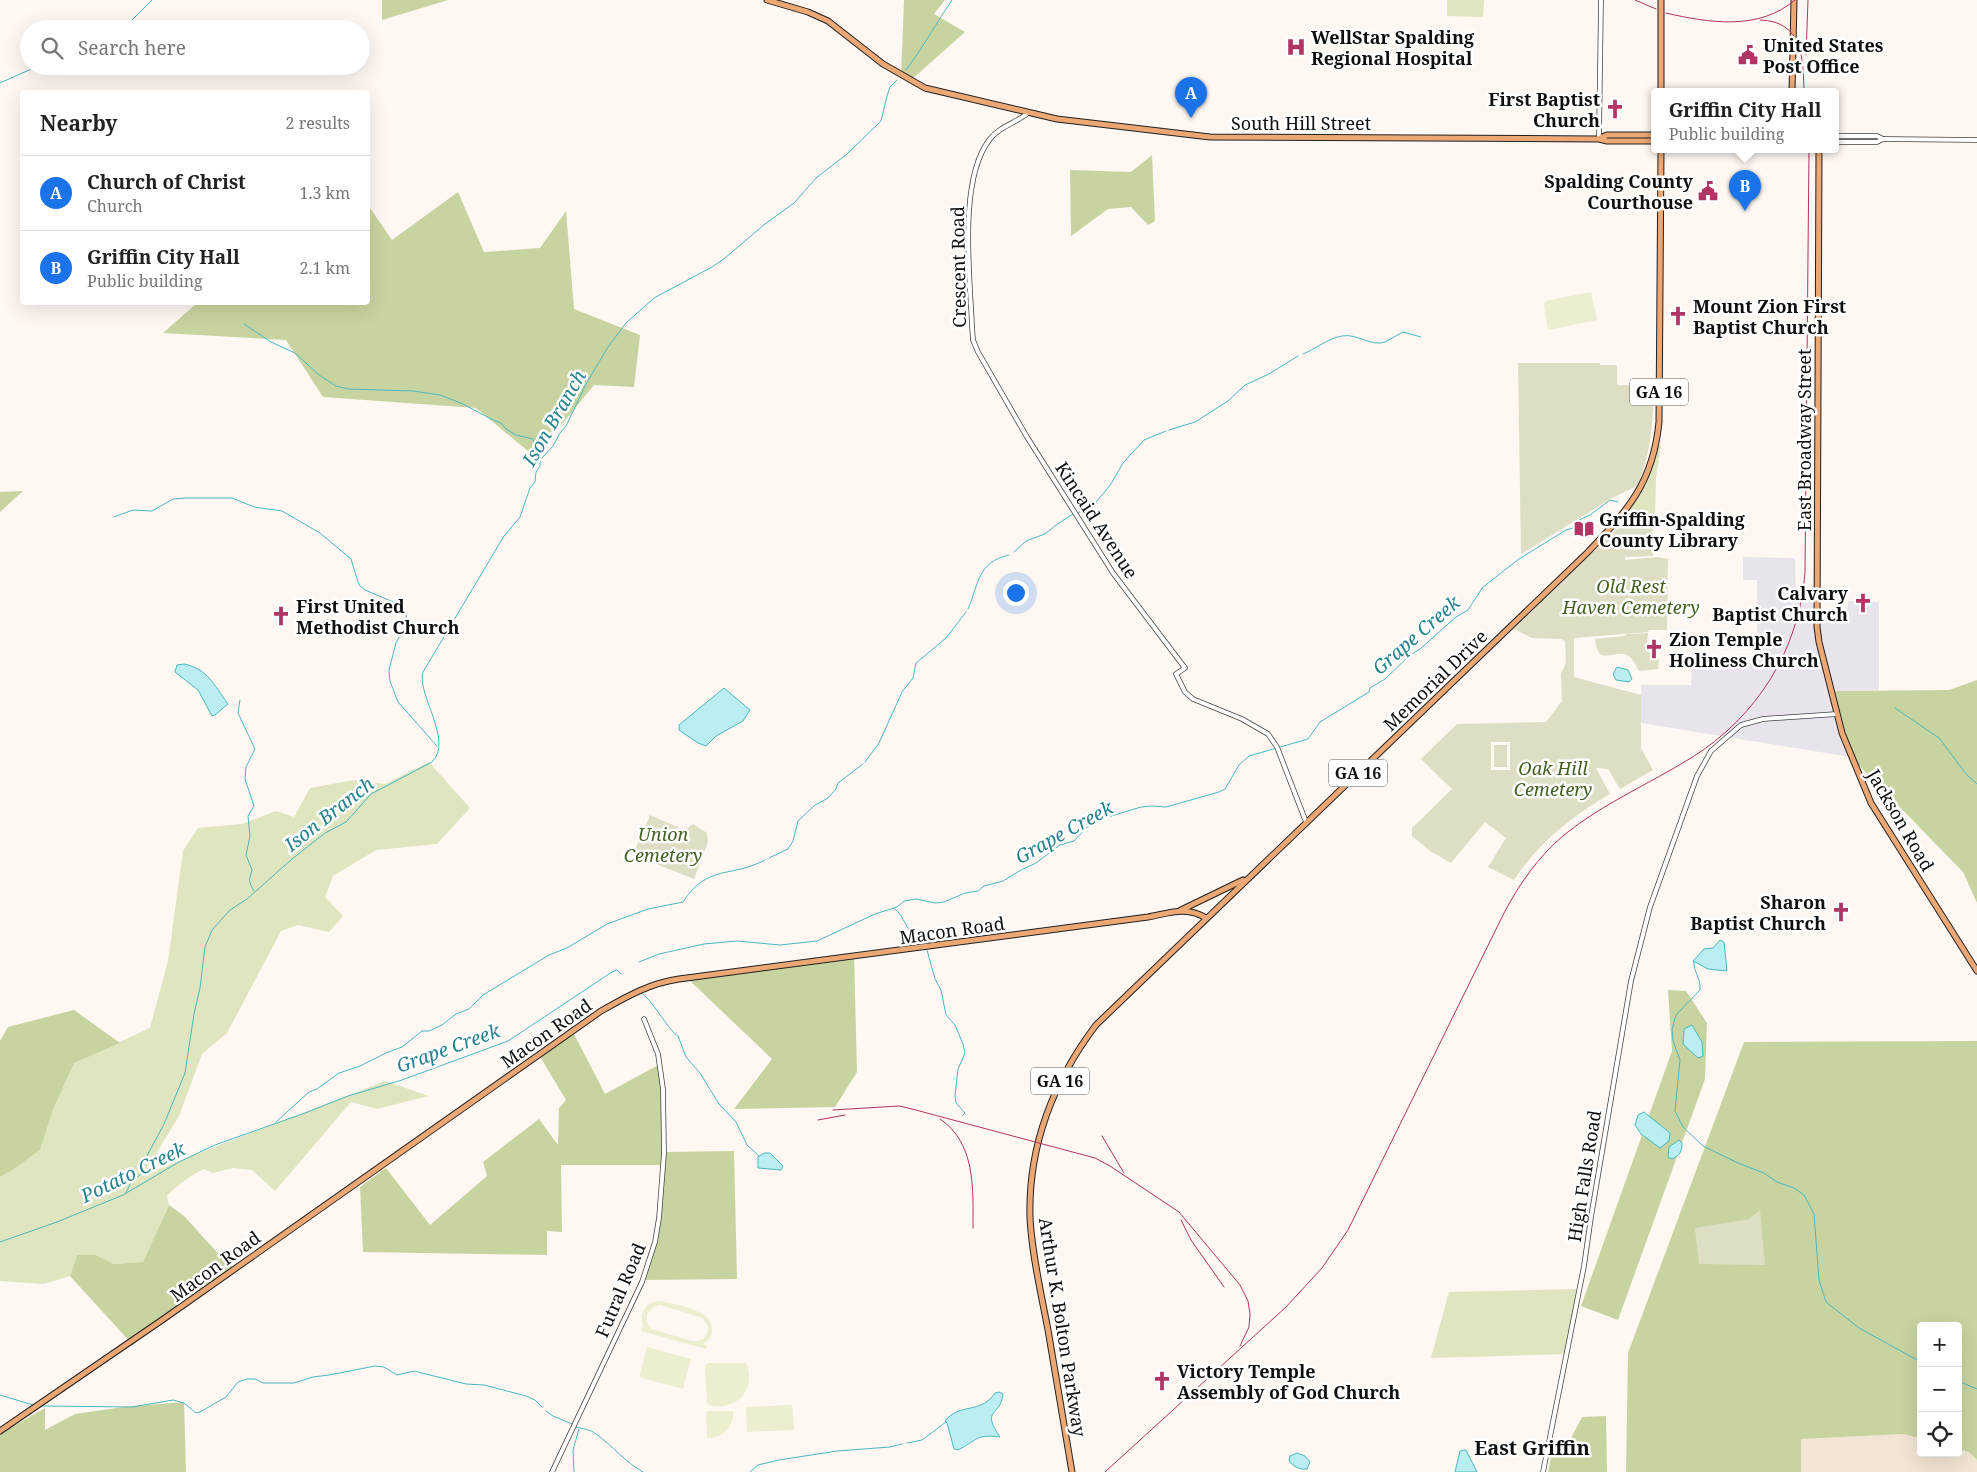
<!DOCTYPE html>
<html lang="en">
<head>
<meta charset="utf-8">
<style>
  :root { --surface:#fff; --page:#f2f2f2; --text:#222; --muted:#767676; --line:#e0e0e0; --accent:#1a73e8 }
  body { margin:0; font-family:"Noto Serif",serif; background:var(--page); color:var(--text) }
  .controls { position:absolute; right:15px; bottom:15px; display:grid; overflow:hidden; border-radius:5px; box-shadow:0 5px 20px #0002 }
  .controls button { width:45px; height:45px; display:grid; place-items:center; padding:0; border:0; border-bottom:1px solid var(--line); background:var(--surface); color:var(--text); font:25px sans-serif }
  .you { position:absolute; left:1015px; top:592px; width:18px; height:18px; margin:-12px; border:4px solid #fff; border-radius:50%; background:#1a73e8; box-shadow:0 0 0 8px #1a73e833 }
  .badge { display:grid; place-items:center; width:32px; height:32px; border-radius:50%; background:var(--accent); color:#fff; font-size:16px; font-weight:700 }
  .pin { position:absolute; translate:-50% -41px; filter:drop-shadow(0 1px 2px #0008) }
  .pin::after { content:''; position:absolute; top:26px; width:18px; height:15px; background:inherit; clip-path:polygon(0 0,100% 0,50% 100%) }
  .popup { position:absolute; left:1651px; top:88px; width:188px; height:65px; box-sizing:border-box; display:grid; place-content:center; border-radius:5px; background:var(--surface); filter:drop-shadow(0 1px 4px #0005); font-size:16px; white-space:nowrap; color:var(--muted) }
  .popup b { font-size:19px; color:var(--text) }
  .popup::after { content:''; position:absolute; left:50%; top:100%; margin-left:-10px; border:10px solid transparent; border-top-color:var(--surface) }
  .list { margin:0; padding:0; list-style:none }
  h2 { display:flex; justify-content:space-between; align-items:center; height:65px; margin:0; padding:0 20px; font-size:21px }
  h2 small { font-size:16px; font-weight:400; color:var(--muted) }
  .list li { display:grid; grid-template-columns:32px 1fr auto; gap:15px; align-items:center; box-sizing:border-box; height:75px; padding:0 20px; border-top:1px solid var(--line) }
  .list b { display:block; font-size:19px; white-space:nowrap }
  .list p { margin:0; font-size:16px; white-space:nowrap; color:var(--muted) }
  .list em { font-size:16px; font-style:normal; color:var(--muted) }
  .icon { flex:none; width:28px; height:28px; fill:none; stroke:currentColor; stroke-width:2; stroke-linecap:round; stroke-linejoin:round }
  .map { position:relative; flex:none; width:1977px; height:1472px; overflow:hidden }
  .search { position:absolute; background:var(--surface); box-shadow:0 5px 20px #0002; left:20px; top:20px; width:350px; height:55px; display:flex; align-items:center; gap:12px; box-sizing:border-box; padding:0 18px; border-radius:28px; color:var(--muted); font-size:19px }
  .panel { position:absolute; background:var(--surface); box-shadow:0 5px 20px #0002; left:20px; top:90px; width:350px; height:215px; border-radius:5px }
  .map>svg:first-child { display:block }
  .industrial { fill:#e9e4ec }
  .farmland { fill:#f2e5d4 }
  .green { fill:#dfe5be }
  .forest { fill:#c8d49f }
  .cemetery { fill:#dedec4; fill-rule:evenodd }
  .pitch { fill:#ededcf; fill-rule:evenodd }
  .water { fill:#bbeef0; stroke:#4ab7c0 }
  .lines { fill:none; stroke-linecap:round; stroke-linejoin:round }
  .stream { stroke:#4ab7c0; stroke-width:1 }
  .minor-casing { stroke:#424242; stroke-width:5.5 }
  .major-casing { stroke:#202020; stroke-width:7 }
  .minor { stroke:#fff; stroke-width:4 }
  .major { stroke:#eba875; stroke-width:5 }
  .rail { stroke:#b13463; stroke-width:1 }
  .labels { text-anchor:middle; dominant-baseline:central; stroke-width:5; stroke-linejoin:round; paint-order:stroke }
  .shield { fill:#fff; stroke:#575757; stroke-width:1 }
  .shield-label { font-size:16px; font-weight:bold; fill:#0f0f0f }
  .poi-label { font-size:18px; font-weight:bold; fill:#0f0f0f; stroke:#fff; text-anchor:start }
  .street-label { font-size:18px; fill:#0f0f0f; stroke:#fff }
  .park-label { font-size:18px; font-style:italic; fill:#456025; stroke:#fff }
  .water-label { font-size:19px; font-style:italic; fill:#23828d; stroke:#fff }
  .quarter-label { font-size:20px; font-weight:bold; fill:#0f0f0f; stroke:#fff }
</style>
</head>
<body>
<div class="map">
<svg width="1977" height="1472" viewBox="0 0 1977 1472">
  <rect width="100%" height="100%" fill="#fef7f2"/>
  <polygon class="industrial" points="1743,557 1795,558 1796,601 1816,601 1816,611 1847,611 1848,601 1879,602 1879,690 1833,691 1851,757 1641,723 1641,685 1691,685 1692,663 1757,664 1757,580 1743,580"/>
  <polygon class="farmland" points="1904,1434 1921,1439 1921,1453 1958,1453 1958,1449 1969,1452 1977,1460 1977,1472 1801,1472 1801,1439"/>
  <g class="green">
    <polygon points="1447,0 1484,0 1483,17 1447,16"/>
    <polygon points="1659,445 1661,446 1656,477 1655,517 1630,510 1648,478"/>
    <path d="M429 762 470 808 437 844 376 850 333 876 325 897 343 916 329 932 298 925 281 931 227 1033 202 1054 179 1116 143 1175 385 1081 429 1096 377 1109 351 1102 275 1191 252 1170 233 1168 213 1173 204 1169C191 1175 177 1185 167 1196L169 1205 143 1262 114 1264 96 1255H77L70 1276 43 1284 0 1281V1177L14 1169 40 1150 53 1110 74 1063 150 1028 168 961 183 851 198 828 242 824 276 811 294 817 310 788 354 780 385 784Z"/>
    <polygon points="1578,1289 1566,1354 1431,1358 1449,1292"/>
  </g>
  <g class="forest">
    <polygon points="382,0 448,0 382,20"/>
    <polygon points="904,0 945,0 934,14 965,32 911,80 901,76"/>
    <polygon points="1152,155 1155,221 1148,225 1131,207 1108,209 1071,236 1070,170 1131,172"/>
    <polygon points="458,192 484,252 540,248 566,211 574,309 640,335 634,387 594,385 535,457 476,408 323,397 286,340 163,333 197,303 368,302 368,205 392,240"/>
    <polygon points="23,491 0,512 0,492"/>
    <polygon points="1977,680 1977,903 1963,872 1851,757 1832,691 1949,690"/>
    <polygon points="854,953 857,1072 835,1107 734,1109 772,1059 686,977"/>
    <polygon points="1668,990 1686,991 1707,1023 1705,1079 1618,1320 1581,1306 1672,1051"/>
    <polygon points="74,1010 120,1043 74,1063 53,1110 40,1150 14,1169 0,1177 0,1041 8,1027"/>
    <polygon points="572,1030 605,1094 660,1064 661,1069 664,1152 734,1151 737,1279 644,1280 655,1248 664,1165 561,1165 562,1232 547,1231 547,1255 363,1252 360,1187 386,1168 430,1225 487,1176 483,1162 539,1119 558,1145 559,1108 566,1100 539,1055"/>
    <polygon points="1977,1041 1977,1460 1969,1452 1958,1449 1958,1326 1921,1326 1921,1439 1904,1434 1801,1439 1801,1472 1626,1472 1628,1353 1744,1042"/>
    <polygon points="169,1205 184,1216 223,1259 233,1267 179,1304 133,1345 70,1276 77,1255 96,1255 114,1264 143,1262"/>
    <polygon points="184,1402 186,1472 0,1472 0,1434 45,1408 45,1430 75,1414 123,1407"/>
    <polygon points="1606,1416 1607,1472 1548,1472 1554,1443 1569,1442 1582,1417"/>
  </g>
  <g class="cemetery">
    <path d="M1518 363H1600V365H1617V385H1653C1654 420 1651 454 1637 486L1612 498 1521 554Z"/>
    <path d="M1622 524H1624V527L1652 526 1653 556 1625 557V560L1658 557 1668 559 1667 630H1649L1648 632 1574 638V677L1641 695V748L1653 770 1620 789 1608 769 1596 768 1610 794C1572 816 1538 843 1514 880L1488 867 1506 838 1485 822 1451 863 1430 851 1412 836V828L1452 789 1421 759 1457 724 1546 722 1562 701 1561 674 1566 662 1565 641 1561 639 1532 638 1514 629ZM1491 742H1510V770H1491Z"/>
    <path d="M1648 633 1646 652H1650V659H1659L1658 669 1639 671C1636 666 1633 658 1627 655 1612 649 1598 668 1595 639L1624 636 1627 634Z"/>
    <rect x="1494" y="745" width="13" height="22"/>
    <polygon points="650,815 684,830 693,824 707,833 708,842 694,879 633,855"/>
    <polygon points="1760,1210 1765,1265 1699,1264 1695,1228 1749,1219"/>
  </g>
  <g class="pitch">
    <polygon points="1591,292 1597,320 1548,330 1544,306 1545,301"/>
    <path d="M660 1301C674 1304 712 1310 712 1328 713 1335 709 1340 703 1344L707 1346 706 1349 641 1331 642 1327H644C638 1313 645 1302 660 1301ZM660 1305 703 1318 708 1327C708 1337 702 1342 693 1341L651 1329C643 1319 647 1307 660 1305Z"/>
    <polygon points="647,1347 691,1359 683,1389 639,1377"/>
    <path d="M708 1363H746C755 1383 744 1404 722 1406 716 1407 712 1407 707 1403L705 1366Z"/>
    <polygon points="792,1405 794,1430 747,1432 746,1407"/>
    <path d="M708 1411H733C734 1427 723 1438 707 1438L706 1413Z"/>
  </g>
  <g class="water">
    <path d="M184 664C208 669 214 685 228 704L215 715 212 716 198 690 175 672 177 665Z"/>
    <polygon points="1617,667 1628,670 1632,679 1629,682 1616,680 1613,674"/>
    <polygon points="724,688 750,710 743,721 716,736 706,746 698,743 679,730 679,725"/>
    <polygon points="1720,940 1724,942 1727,971 1708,969 1693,961 1704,949 1713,948"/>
    <polygon points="1692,1025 1702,1042 1703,1056 1698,1058 1683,1044 1684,1029"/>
    <polygon points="1644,1112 1670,1133 1669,1141 1660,1148 1641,1134 1635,1125 1638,1115"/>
    <path d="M1679 1140 1682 1143C1682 1152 1680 1155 1672 1159L1668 1157 1669 1147Z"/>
    <polygon points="764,1153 770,1153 783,1166 781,1170 758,1168 758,1157"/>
    <path d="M999 1392 1003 1394C1001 1417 980 1408 1000 1437 975 1434 978 1440 958 1450L954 1449 947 1423 945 1421C960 1402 980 1415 995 1393Z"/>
    <polygon points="1464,1450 1466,1450 1477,1472 1455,1472 1460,1451"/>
    <path d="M1297 1453 1305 1456 1310 1462 1307 1469C1300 1470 1291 1466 1289 1460L1290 1456Z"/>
  </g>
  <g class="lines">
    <g class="stream">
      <polyline points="120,29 129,23 152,0"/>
      <path d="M906 70C923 48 936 23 952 0"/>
      <polyline points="0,83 38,66"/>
      <polyline points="244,324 271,342 295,353 319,375 336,386 348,389 413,391 440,395 463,404 491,419 501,423 506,429 516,435 533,439 536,455 540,459"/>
      <path d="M1303 354C1317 348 1327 339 1342 336 1357 333 1371 347 1385 342 1391 339 1397 335 1403 332L1421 337"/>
      <polyline points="1169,430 1195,422 1228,401 1245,385 1269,374 1298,356"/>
      <polyline points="1078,513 1097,501 1111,484 1123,463 1144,440 1166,431"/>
      <polyline points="114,517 133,510 152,511 173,499 185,498 232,498 254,507 282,511 320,533 351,559 359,585 365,590 398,604 406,614 407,622 396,643 389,670 390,681 398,702 437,746"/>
      <polyline points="1014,552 1026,541 1045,534 1056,525 1073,514"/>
      <path d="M968 609C979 584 977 562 1009 555"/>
      <path d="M240 700 238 713 255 749 246 767 245 779 254 806 248 816 250 836 246 855 252 870C249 881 248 880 254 891"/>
      <polyline points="1895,708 1939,738 1967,775 1977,784"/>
      <polyline points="865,762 879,743 902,692 913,678 916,663 946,638 966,612"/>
      <polyline points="769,858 788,849 793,841 798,821 815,805 828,798 836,789 838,783 863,764"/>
      <polyline points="894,908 900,914 909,930 922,941"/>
      <polyline points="927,950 935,979 941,990 946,1015 955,1025 963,1044 965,1053 958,1069 955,1096 956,1103 965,1113 962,1116"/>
      <polyline points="639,962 659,954 704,944 737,941 780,945 817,941 875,914 897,907 904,901 916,899 935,903 944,902 965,893 978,891 984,886 1003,881 1021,870 1036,863 1060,845 1074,841 1086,828 1108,817 1141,807 1152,806 1166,807 1219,792 1225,789 1239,765 1249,756 1308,739 1320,722 1369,692 1370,688 1385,679 1410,655 1420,649 1456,617 1468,610 1483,587 1519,559 1566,530 1573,528 1579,520 1590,515 1610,500 1618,502"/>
      <path d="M1694 962C1693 972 1701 977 1700 990L1676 1015 1672 1029 1673 1041 1680 1060 1675 1111 1683 1127 1703 1146 1738 1163 1764 1173 1777 1182 1794 1188 1804 1195 1814 1214 1819 1280 1826 1302 1859 1328 1921 1362"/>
      <path d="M643 994C654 1003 670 1032 678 1036L686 1057 700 1073 719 1104 736 1122 747 1145 759 1156"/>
      <path d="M276 1122 309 1092 317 1089 339 1073 360 1066 386 1053 402 1047 422 1031H429L442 1025 456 1014 469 1009 483 995 549 955 567 948 607 924 648 909 683 902C707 864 732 878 765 860"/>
      <path d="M126 1193 131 1182 140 1175 148 1154 164 1124 185 1073 194 1014 200 988 205 947 212 930 230 910 247 899 292 859 325 833 346 822 371 794 432 762C454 741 416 693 423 672L504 536 520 517 530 488 535 482 536 472 540 466V460L553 446 560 433 566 426 586 384 608 347 626 323 654 298 712 267 725 258 765 224 794 203 816 178 847 154 881 121 887 96 890 87 897 80"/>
      <polyline points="0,1242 57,1222 123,1195 179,1162 215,1145 305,1113 348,1096 402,1080 508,1041 612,972 617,970 621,974"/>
      <polyline points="1958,1381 1977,1389"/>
      <polyline points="0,1395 33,1405"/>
      <polyline points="41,1406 132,1407 173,1400 184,1403 196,1413 200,1412 226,1397 238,1382 247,1379 255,1379 263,1383 294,1383 313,1377 329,1375 375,1366 384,1367 397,1375 414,1371 466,1384 484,1385 526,1396 535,1400 542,1407"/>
      <polyline points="546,1411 553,1416 572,1424"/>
      <path d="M576 1427C583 1429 590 1429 596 1434 613 1446 625 1462 643 1472"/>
      <polyline points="907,1443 922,1440 946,1422"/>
      <polyline points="574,1472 573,1450 579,1429"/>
      <polyline points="750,1472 758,1465 779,1460 837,1451 890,1447 902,1444"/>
    </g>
    <defs>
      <g id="minor">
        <path d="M1028 113C1016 123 1000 126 990 139 958 179 970 276 972 326L973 340 978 352 1027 437 1113 573 1185 668 1176 674 1185 692 1193 699 1242 719 1268 734 1277 747 1306 822"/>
        <polyline points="1835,136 1877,136 1883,139"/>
        <polyline points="1599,139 1601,0"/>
        <polyline points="1835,142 1877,142 1883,139 1977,140"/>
        <polyline points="552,1472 642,1282 655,1242 659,1218 664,1153 663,1089 658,1054 644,1019"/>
        <polyline points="1543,1472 1584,1266 1591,1217 1631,981 1650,907 1697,776 1711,751 1741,725 1763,719 1837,714"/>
      </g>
      <g id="major">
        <polyline points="767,0 808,12 828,21 883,64 925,88 1057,119 1210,137 1599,139 1607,141 1655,141"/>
        <polyline points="1661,92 1661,0"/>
        <polyline points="1792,92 1794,0"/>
        <polyline points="1600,138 1607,135 1655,135"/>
        <polyline points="1819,150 1817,627 1819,642 1842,733 1871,803 1977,971"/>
        <polyline points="1181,910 1243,880"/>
        <path d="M0 1431 165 1318 601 1011C626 997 650 983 679 979L1148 917C1170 913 1186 906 1206 918"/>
        <path d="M1072 1472C1064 1425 1056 1377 1048 1330 1041 1293 1032 1255 1030 1218 1028 1145 1053 1082 1096 1025L1587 553C1627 511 1653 484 1659 422L1661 150"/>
      </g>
    </defs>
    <use href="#minor" class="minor-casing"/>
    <use href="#major" class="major-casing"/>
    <use href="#minor" class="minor"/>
    <use href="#major" class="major"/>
    <g class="rail">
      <polyline points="1635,0 1656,9"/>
      <path d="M1666 13C1709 23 1759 31 1795 0"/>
      <path d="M1760 20C1804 21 1803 60 1804 92"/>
      <polyline points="1806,55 1808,0"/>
      <polyline points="833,1110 899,1106 912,1109 1095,1158 1110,1166 1179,1212 1240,1285 1248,1301 1250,1314 1249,1327 1240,1346"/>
      <path d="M940 1119C976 1143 973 1189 973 1228"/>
      <polyline points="818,1120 845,1115"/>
      <polyline points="1102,1136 1124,1173"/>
      <polyline points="1181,1220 1191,1240 1224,1287"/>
      <path d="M1105 1472 1286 1307 1322 1268 1348 1230 1504 913C1520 883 1538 857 1564 835 1602 804 1649 784 1691 758 1757 717 1799 650 1805 572L1809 150"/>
    </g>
  </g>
  <defs>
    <symbol id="hospital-bare" viewBox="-9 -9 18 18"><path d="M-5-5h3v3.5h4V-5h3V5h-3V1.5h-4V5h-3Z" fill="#b13463" stroke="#fff" stroke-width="2.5" paint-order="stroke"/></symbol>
    <symbol id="civic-bare" viewBox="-9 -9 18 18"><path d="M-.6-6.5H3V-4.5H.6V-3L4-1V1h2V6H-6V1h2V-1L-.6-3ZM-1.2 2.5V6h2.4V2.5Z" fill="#b13463" stroke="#fff" stroke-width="2.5" paint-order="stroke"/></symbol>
    <symbol id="church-bare" viewBox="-9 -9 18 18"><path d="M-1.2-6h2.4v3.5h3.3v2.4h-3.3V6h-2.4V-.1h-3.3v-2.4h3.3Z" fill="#b13463" stroke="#fff" stroke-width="2.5" paint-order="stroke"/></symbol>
    <symbol id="library-bare" viewBox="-9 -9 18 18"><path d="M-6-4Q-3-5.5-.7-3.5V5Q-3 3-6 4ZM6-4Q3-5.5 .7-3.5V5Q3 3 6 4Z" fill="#b13463" stroke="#fff" stroke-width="2.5" paint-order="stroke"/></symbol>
  </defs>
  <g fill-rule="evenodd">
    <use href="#hospital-bare" x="1282" y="33" width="28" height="28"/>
    <use href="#civic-bare" x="1734" y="41" width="28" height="28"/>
    <use href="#church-bare" x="1601" y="95" width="28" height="28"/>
    <use href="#civic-bare" x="1694" y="177" width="28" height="28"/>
    <use href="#church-bare" x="1664" y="302" width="28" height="28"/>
    <use href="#library-bare" x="1570" y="515" width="28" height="28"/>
    <use href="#church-bare" x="1849" y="589" width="28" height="28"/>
    <use href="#church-bare" x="267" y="602" width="28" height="28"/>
    <use href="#church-bare" x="1640" y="635" width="28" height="28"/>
    <use href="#church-bare" x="1827" y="898" width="28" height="28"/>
    <use href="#church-bare" x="1148" y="1367" width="28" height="28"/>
  </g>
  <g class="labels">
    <g class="shield">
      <rect x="1630" y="378.5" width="58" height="27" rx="4"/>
      <rect x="1329" y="759.5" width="58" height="27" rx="4"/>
      <rect x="1031" y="1067.5" width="58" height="27" rx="4"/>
    </g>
    <g class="shield-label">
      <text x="1659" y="392">GA 16</text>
      <text x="1358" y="773">GA 16</text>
      <text x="1060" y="1081">GA 16</text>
    </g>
    <g class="poi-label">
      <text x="1311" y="37">WellStar Spalding<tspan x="1311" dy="21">Regional Hospital</tspan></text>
      <text x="1763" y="45">United States<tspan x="1763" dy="21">Post Office</tspan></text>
      <text x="1600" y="99" text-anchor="end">First Baptist<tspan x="1600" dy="21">Church</tspan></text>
      <text x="1693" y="181" text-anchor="end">Spalding County<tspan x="1693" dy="21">Courthouse</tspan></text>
      <text x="1693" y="306">Mount Zion First<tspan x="1693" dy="21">Baptist Church</tspan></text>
      <text x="1599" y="519">Griffin-Spalding<tspan x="1599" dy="21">County Library</tspan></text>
      <text x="1848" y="593" text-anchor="end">Calvary<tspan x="1848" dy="21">Baptist Church</tspan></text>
      <text x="296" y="606">First United<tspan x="296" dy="21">Methodist Church</tspan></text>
      <text x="1669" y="639">Zion Temple<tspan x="1669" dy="21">Holiness Church</tspan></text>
      <text x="1826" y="902" text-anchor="end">Sharon<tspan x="1826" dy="21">Baptist Church</tspan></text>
      <text x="1177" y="1371">Victory Temple<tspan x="1177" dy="21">Assembly of God Church</tspan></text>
    </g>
    <g class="street-label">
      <text x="1301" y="123">South Hill Street</text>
      <text transform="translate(958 267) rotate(-91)">Crescent Road</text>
      <text transform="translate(1804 440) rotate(-90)">East Broadway Street</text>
      <text transform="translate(1097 520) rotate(57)">Kincaid Avenue</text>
      <text transform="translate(1435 680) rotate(-44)">Memorial Drive</text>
      <text transform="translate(1901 820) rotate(60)">Jackson Road</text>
      <text transform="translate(952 930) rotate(-8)">Macon Road</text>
      <text transform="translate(546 1033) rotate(-35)">Macon Road</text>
      <text transform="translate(1584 1176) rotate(-81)">High Falls Road</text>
      <text transform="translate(215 1266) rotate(-36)">Macon Road</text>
      <text transform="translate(620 1290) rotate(-67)">Futral Road</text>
      <text transform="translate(1063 1327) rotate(81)">Arthur K. Bolton Parkway</text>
    </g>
    <g class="park-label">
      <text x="1631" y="586">Old Rest<tspan x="1631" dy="21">Haven Cemetery</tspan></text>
      <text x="1553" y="768">Oak Hill<tspan x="1553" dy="21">Cemetery</tspan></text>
      <text x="663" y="834">Union<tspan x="663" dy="21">Cemetery</tspan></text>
    </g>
    <g class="water-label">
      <text transform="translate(554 418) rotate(-60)">Ison Branch</text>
      <text transform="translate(1416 635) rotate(-41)">Grape Creek</text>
      <text transform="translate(329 814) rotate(-38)">Ison Branch</text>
      <text transform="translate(1064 832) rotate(-29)">Grape Creek</text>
      <text transform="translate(448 1048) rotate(-20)">Grape Creek</text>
      <text transform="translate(133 1172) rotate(-26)">Potato Creek</text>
    </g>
    <g class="quarter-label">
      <text x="1532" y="1447">East Griffin</text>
    </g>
  </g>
</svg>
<div class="controls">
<button>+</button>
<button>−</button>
<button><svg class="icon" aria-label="locate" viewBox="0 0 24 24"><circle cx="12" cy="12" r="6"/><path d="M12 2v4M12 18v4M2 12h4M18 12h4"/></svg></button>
</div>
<div class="you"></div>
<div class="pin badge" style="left:1191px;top:118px">A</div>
<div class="pin badge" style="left:1745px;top:211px">B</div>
<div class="popup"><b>Griffin City Hall</b>Public building</div>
<div class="search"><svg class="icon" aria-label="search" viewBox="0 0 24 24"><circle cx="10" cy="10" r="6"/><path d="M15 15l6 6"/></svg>Search here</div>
<section class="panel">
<h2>Nearby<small>2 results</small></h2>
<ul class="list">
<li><span class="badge">A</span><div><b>Church of Christ</b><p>Church</p></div><em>1.3 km</em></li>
<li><span class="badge">B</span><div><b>Griffin City Hall</b><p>Public building</p></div><em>2.1 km</em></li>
</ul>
</section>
</div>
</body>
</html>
